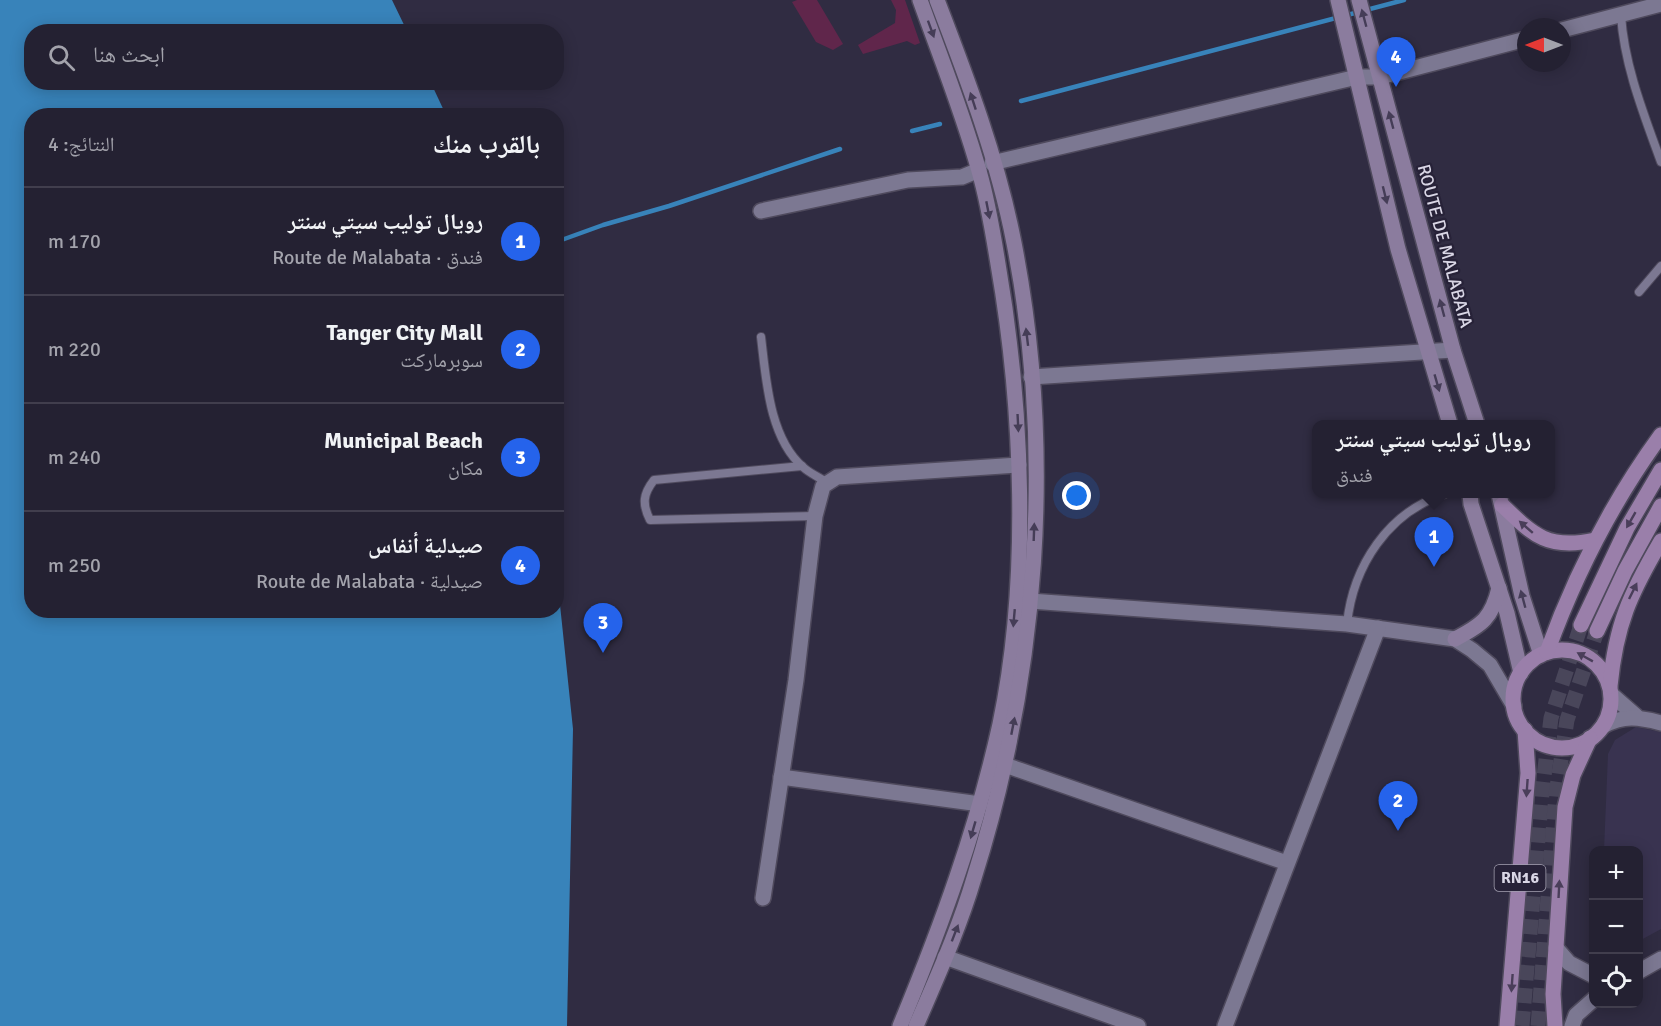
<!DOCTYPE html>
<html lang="ar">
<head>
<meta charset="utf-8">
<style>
  :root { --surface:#242132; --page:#2c293a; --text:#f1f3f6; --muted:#a3a3ac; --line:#413e4d; --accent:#2563eb }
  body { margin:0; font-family:Signika,"Noto Naskh Arabic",sans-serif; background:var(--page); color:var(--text); direction:rtl }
  .controls { position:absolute; right:18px; bottom:18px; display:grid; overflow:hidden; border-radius:12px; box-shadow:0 3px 15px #0003 }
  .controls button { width:54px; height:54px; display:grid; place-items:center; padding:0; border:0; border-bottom:2px solid var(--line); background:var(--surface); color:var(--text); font:30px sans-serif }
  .compass { position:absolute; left:1517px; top:18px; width:54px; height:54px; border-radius:50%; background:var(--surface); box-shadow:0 3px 15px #0003; rotate:270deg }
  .you { position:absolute; left:1077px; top:496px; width:21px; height:21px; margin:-15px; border:4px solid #fff; border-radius:50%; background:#1a73e8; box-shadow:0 0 0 9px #1a73e833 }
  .badge { display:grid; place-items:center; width:39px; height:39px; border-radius:50%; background:var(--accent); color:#fff; font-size:20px; font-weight:700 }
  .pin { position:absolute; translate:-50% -50px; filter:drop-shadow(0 2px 3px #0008) }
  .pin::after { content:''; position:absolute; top:32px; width:21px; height:18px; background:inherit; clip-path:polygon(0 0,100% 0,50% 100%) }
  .popup { position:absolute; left:1312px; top:420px; width:243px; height:78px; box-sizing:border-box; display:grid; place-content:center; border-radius:12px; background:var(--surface); filter:drop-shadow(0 2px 4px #0005); font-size:20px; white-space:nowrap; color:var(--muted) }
  .popup b { font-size:22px; color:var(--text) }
  .popup::after { content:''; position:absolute; left:50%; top:100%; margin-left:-12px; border:12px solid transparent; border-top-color:var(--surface) }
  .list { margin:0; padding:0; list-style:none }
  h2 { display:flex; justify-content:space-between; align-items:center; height:78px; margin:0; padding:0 24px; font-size:26px }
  h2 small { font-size:20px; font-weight:400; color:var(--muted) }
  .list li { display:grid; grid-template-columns:39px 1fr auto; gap:18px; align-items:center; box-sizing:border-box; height:108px; padding:0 24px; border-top:2px solid var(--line) }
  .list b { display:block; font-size:22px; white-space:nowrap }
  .list p { margin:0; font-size:20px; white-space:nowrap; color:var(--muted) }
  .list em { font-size:20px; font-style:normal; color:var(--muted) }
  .icon { flex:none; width:33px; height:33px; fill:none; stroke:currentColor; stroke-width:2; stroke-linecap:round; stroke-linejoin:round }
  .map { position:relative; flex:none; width:1661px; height:1026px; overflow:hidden; direction:ltr }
  .search { position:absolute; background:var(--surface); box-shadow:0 3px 15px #0003; left:24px; top:24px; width:540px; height:66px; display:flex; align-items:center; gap:15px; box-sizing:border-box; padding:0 21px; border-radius:24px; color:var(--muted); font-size:22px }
  .panel { position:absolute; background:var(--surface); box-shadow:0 3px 15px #0003; left:24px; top:108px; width:540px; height:510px; border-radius:24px; direction:rtl }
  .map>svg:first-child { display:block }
  .built { fill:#393350 }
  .green { fill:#60264b }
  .water { fill:#3883ba }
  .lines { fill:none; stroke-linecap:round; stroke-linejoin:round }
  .stream { stroke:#3883ba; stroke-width:4.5 }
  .primary-tunnel { stroke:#49465a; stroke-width:15; stroke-dasharray:15 8; stroke-linecap:butt }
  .lane-casing { stroke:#4f4a5d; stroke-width:10 }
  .street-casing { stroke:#4f4a5d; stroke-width:18 }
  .secondary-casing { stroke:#4f4a5d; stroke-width:18 }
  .primary-casing { stroke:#4f4a5d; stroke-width:18 }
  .lane { stroke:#7c7892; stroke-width:8 }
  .street { stroke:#7c7892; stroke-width:15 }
  .secondary { stroke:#8b7c9e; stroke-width:15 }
  .primary { stroke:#9a7faa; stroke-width:15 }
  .oneway { fill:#453d57 }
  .oneway2 { fill:#4a3e5a }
  .labels { text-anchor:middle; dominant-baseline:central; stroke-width:4.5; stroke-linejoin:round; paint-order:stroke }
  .shield { fill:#272238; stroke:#a4a0b1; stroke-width:1.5 }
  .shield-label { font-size:16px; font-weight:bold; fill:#d9d6e5 }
  .street-label { font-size:18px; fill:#d9d6e5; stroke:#272238 }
</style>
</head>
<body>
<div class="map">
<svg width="1661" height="1026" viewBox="0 0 1661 1026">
  <rect width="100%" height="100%" fill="#302c42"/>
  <polygon class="built" points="1636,727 1661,732 1661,929 1639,941 1638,850 1604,850 1608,754 1615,740"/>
  <g class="green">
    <polygon points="797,0 817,0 843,44 833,50 816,42 792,2"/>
    <polygon points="891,0 905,0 920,43 915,45 907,41 863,54 858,45 895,23 896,10"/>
  </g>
  <polygon class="water" points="0,0 392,0 407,31 32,32 32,82 431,83 446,115 32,116 32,610 556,610 557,576 573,729 567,1026 0,1026"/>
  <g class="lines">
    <g class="stream">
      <polyline points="1021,101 1404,0"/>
      <polyline points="912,131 940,124"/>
      <polyline points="556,242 603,225 669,206 840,149"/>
    </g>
    <g class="primary-tunnel">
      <polyline points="1522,1026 1542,793 1551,718 1581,625"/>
      <polyline points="1538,1026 1556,794 1567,720 1597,631"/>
    </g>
    <defs>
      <g id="lane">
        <path d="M1621 15C1624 65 1644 115 1661 162"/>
        <polyline points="1639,292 1661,266"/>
        <path d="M761 337C766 378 769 438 803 467 809 473 819 477 826 482"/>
        <path d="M802 466 654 480C643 494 642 504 650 520L815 516"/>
        <path d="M1347 624C1353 566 1388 512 1445 494"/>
      </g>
      <g id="street">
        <polyline points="1562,30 1661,4"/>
        <polyline points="992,163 1357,77 1380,77 1526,39"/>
        <polyline points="761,211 908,180 962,177 979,170"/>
        <polyline points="1031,377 1453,350"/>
        <polyline points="1030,601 1347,624 1455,639 1472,650 1490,665 1514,706"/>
        <polyline points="1612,695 1636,716"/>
        <path d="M1603 726C1624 715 1638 717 1661 723"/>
        <polyline points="1005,765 1287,863"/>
        <polyline points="781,777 980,804"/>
        <polyline points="763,898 796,680 815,516 823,486 837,477 1019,465"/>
        <polyline points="1556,948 1569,963 1594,976"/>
        <polyline points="945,957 1138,1026"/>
        <polyline points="1638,972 1661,959"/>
        <polyline points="1225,1026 1378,628"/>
        <polyline points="1572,1026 1576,1015 1594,999"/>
      </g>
      <g id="secondary">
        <polyline points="1338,0 1398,249 1450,424"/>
        <polyline points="1359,0 1453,350 1477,424"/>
        <polyline points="1470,494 1471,504 1507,613 1521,673"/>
        <polyline points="1499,494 1522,596 1541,655"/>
        <path d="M1455 639C1482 625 1492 618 1499 588"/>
        <path d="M900 1026C941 927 977 829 1000 724 1030 581 1023 408 998 264 993 233 988 201 979 171 963 113 940 56 920 0"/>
        <path d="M916 1026C937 977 959 929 974 878 1038 675 1055 453 1014 243 998 160 967 78 937 0"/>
      </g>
      <g id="primary">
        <path d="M1502 505C1534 536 1548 550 1595 540"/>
        <polyline points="1581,625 1627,528 1661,470"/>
        <polyline points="1597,631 1625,571 1661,506"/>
        <circle cx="1562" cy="699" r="49"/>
        <path d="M1547 652C1575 575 1612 502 1661 435"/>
        <path d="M1610 686C1616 624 1630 594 1661 541"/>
        <polyline points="1507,1026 1528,773 1525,730"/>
        <polyline points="1555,1026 1553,994 1565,807 1573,775 1590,738"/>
      </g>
    </defs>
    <use href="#lane" class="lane-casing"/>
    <use href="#street" class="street-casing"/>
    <use href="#secondary" class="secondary-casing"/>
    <use href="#primary" class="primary-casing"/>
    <use href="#lane" class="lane"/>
    <use href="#street" class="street"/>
    <use href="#secondary" class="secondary"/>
    <use href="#primary" class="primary"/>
  </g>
  <defs><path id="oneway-solid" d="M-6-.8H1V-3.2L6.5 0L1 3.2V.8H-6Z" transform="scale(1.5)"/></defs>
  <g class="oneway">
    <use href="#oneway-solid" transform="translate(1364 18) rotate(-105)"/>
    <use href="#oneway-solid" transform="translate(931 29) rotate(70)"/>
    <use href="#oneway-solid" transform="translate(973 101) rotate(-108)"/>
    <use href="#oneway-solid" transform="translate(1391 120) rotate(-105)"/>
    <use href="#oneway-solid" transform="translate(1385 195) rotate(76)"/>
    <use href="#oneway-solid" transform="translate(988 210) rotate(79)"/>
    <use href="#oneway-solid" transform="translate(1442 308) rotate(-105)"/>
    <use href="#oneway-solid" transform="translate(1027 337) rotate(-97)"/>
    <use href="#oneway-solid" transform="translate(1437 383) rotate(74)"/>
    <use href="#oneway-solid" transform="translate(1018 423) rotate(87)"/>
    <use href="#oneway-solid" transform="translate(1034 532) rotate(-88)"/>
    <use href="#oneway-solid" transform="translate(1523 599) rotate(-105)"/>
    <use href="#oneway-solid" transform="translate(1014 618) rotate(95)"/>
    <use href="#oneway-solid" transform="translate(1013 726) rotate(-79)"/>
    <use href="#oneway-solid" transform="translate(973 830) rotate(106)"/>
    <use href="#oneway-solid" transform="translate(955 933) rotate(-69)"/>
  </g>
  <g class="oneway2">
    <use href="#oneway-solid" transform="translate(1631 520) rotate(120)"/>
    <use href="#oneway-solid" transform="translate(1526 527) rotate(-139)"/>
    <use href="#oneway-solid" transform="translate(1633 591) rotate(-64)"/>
    <use href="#oneway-solid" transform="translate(1585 657) rotate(-151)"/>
    <use href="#oneway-solid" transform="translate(1527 788) rotate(94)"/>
    <use href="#oneway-solid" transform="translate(1559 889) rotate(-87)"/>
    <use href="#oneway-solid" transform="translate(1512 983) rotate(94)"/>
  </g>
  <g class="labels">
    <rect class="shield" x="1494.5" y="865" width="51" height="26" rx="4.5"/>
    <g class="shield-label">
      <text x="1520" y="878">RN16</text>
    </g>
    <g class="street-label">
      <text transform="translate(1445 246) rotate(75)">ROUTE DE MALABATA</text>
    </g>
  </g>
</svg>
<div class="controls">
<button>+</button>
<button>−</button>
<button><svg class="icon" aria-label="locate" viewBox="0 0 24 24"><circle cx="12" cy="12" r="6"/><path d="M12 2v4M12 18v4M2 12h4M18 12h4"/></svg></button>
</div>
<svg class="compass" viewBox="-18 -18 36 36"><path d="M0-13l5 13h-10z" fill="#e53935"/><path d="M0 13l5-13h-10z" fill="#a3a3ac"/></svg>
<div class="you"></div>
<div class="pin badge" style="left:1434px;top:567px">1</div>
<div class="popup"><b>رويال توليب سيتي سنتر</b>فندق</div>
<div class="pin badge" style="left:1398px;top:831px">2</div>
<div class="pin badge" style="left:603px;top:653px">3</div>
<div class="pin badge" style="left:1396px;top:87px">4</div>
<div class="search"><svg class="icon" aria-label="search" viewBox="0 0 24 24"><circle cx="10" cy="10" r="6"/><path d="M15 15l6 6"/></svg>ابحث هنا</div>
<section class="panel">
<h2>بالقرب منك<small>النتائج: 4</small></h2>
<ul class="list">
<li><span class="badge">1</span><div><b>رويال توليب سيتي سنتر</b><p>فندق · Route de Malabata</p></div><em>170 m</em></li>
<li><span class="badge">2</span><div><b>Tanger City Mall</b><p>سوبرماركت</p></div><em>220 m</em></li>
<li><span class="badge">3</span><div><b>Municipal Beach</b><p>مكان</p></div><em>240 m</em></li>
<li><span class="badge">4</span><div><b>صيدلية أنفاس</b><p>صيدلية · Route de Malabata</p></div><em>250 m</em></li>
</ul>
</section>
</div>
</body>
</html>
